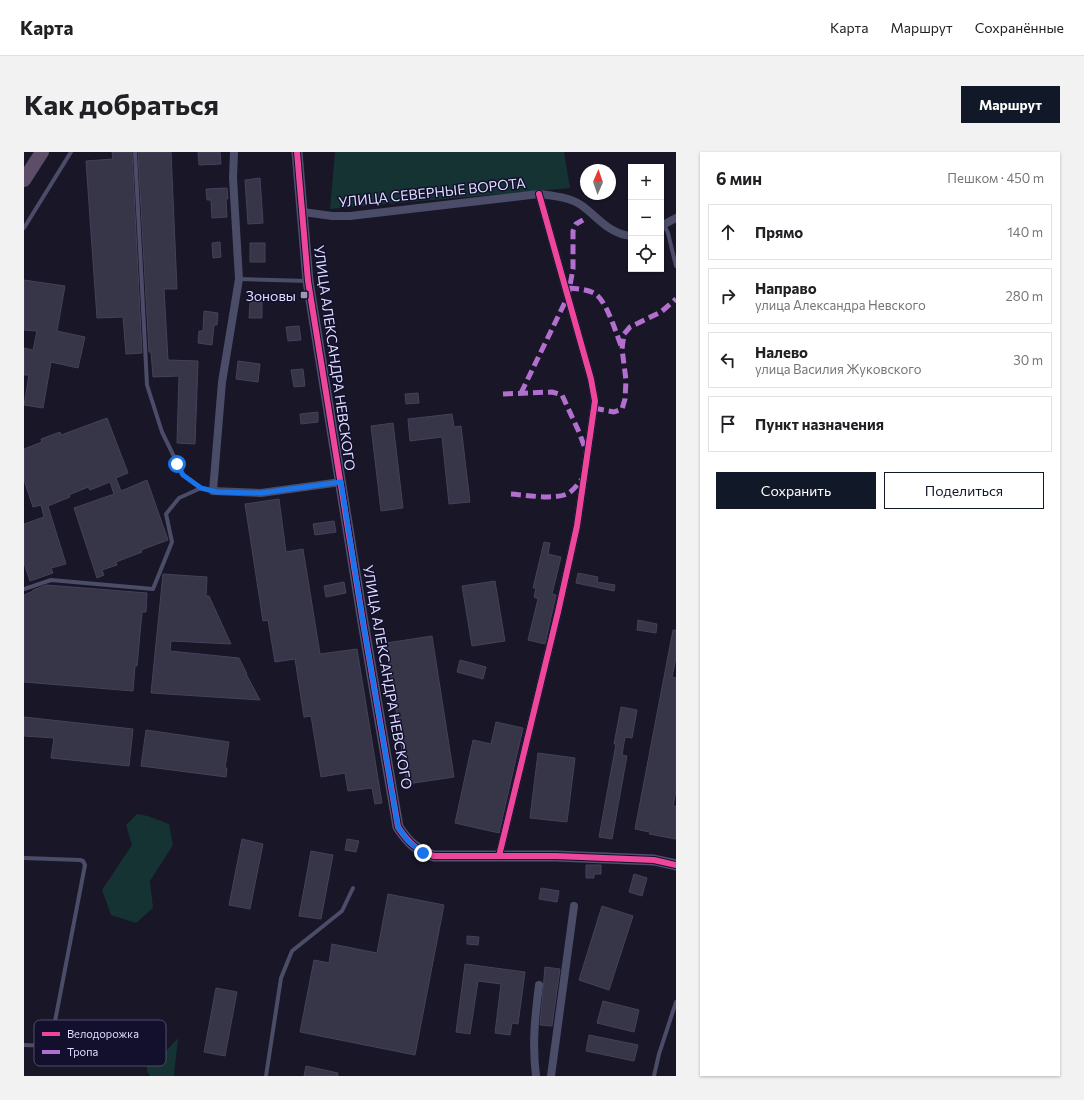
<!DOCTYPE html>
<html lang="ru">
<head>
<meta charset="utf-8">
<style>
  :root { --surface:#fff; --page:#f2f2f2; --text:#202124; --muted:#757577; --line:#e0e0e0; --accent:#111827 }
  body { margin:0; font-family:Commissioner,sans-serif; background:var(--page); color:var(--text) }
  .controls { position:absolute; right:12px; top:12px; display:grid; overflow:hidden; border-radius:0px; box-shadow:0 1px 3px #0004 }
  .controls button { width:36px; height:36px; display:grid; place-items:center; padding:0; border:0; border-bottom:1px solid var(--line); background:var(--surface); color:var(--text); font:20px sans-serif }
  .compass { position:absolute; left:556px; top:12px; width:36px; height:36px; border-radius:50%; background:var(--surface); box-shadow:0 1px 3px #0004; rotate:2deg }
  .stop { position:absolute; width:12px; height:12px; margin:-9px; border:3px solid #1a73e8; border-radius:50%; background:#fff }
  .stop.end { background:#1a73e8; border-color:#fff; box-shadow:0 1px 4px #0008 }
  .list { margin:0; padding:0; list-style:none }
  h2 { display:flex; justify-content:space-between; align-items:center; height:52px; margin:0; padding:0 16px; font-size:17px }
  h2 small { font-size:13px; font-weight:400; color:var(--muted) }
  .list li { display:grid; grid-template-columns:26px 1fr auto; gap:12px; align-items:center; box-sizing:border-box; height:56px; margin:0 8px 8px; padding:0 8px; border:1px solid var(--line); border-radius:0px }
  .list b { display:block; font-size:15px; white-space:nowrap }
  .list p { margin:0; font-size:13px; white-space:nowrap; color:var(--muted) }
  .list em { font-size:13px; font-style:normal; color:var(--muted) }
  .actions { display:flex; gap:8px; padding:12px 16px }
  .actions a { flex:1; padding:9px 0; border:1px solid var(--accent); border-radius:0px; text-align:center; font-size:14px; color:var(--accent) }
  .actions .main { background:var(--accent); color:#fff }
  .icon { flex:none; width:22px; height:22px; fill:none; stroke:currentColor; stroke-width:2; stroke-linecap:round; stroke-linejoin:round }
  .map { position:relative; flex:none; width:652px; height:924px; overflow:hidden; border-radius:0px }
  header { display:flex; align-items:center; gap:24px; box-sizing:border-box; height:56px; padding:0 20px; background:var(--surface); border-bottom:1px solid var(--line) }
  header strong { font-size:19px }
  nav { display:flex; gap:22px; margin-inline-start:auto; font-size:14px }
  .intro { display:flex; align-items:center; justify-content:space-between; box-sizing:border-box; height:96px; padding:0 24px }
  h1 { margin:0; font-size:28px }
  .button { padding:10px 18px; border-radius:0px; background:var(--accent); color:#fff; font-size:14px; font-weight:700 }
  main { display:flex; gap:24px; padding:0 24px }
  aside { flex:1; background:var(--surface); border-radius:0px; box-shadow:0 1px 3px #0004 }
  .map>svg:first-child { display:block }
  .green { fill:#143332 }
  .building { fill:#373548; stroke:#45415a }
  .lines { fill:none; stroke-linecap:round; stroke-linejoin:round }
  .lane { stroke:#4b4c68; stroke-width:4 }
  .street { stroke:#4b4c68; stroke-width:8 }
  .secondary { stroke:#4f506d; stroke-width:11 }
  .highway { stroke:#5e4d68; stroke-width:14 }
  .quiet { stroke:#b36fd0; stroke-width:5; stroke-dasharray:10 5; stroke-linecap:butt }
  .cycleway-casing { stroke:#13102d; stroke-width:8 }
  .cycleway { stroke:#ed469a; stroke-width:6 }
  .route { stroke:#1a73e8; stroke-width:5 }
  .poi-dot { fill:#9997b3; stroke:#13102d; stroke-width:1.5 }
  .labels { text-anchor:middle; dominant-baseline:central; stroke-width:3; stroke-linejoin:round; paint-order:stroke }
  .street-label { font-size:14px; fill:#dedcff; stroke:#13102d }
  .poi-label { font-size:14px; fill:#dedcff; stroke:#13102d; text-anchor:end }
  .key { fill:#13102d; stroke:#504d6c; stroke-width:1 }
  .key-label { font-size:11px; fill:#dedcff }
</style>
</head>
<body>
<header>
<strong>Карта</strong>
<nav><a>Карта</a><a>Маршрут</a><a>Сохранённые</a></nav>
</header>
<div class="intro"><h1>Как добраться</h1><a class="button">Маршрут</a></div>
<main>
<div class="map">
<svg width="652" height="924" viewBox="0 0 652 924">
  <rect width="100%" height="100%" fill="#181627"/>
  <g class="green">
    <polygon points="311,0 540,0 546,36 306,57"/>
    <polygon points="113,662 124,664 145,672 149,693 126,729 129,756 112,771 87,763 78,738 108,693 102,673"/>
    <polygon points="154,886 150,924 126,924 123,919 122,895 133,899 142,899"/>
  </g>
  <g class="building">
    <polygon points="88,0 108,0 118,201 102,202 99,165 73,166 62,9 89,7"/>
    <polygon points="114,0 147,0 153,137 140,137 144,208 174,209 171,292 153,291 155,224 129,225 127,200 125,200"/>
    <polygon points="174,0 196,0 197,12 175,13"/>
    <polygon points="236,26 239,71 224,72 221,28"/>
    <polygon points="203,36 204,47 202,47 203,65 188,66 187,48 183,48 182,37"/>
    <polygon points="196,90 197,105 189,106 188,91"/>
    <rect x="226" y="91" width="15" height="19"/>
    <polygon points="0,128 41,134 33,179 61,185 54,216 27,210 19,256 0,253 5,223 0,223 0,196 9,198 13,179 0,178"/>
    <polygon points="226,150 238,150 238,166 225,166"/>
    <polygon points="180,159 194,161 193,173 190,173 188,193 174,191 175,179 179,179"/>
    <polygon points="275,174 277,188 264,189 262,175"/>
    <polygon points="214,209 236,212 234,230 212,227"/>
    <polygon points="279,217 281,234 270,235 267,218"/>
    <polygon points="394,241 395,251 382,252 381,242"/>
    <polygon points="294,260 294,270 277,272 276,262"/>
    <polygon points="428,262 430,275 437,274 446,350 425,352 418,285 386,289 384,267"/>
    <polygon points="83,266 104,321 92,326 97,339 123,328 144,388 117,398 118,400 92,410 93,413 78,418 80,423 73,426 50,356 90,342 86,330 66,338 64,335 45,343 46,345 24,354 42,412 27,416 29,421 6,429 0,411 0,372 20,365 17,353 9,355 0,328 0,297 18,290 17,287 36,280 37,283"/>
    <polygon points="369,271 379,356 357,359 347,274"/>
    <polygon points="255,347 262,400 279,397 296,502 333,497 358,651 351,652 348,636 324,639 321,621 297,625 287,564 280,565 271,507 251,510 244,468 239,469 221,352"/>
    <polygon points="310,369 312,380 291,383 289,372"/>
    <polygon points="520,390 526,391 524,402 537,405 528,442 532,443 521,492 504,488 514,447 510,445 512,436 509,436"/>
    <polygon points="554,421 574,425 573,430 591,433 590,439 552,431"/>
    <polygon points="139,422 183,425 182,444 185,444 207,492 147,489 146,499 215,506 223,522 222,522 236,548 127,541"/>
    <polygon points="471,429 481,489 448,494 438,434"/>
    <polygon points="320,430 322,441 302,445 300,434"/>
    <polygon points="22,433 123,441 122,460 118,460 113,514 111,514 109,539 0,530 0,443 9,439 9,438"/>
    <polygon points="614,468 633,472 632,481 613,478"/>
    <polygon points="649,478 652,478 652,506 648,525 652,526 652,639 649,654 652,654 652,687 625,682 626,680 611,677"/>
    <polygon points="408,484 430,625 383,632 362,491"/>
    <polygon points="436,508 462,515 459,527 433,520"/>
    <polygon points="597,555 613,558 608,586 601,585 598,603 603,604 588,687 575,685 592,592 590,592"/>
    <polygon points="0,565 109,577 105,614 27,606 30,586 0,584"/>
    <polygon points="472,570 499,576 475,681 431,671 449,588 467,592"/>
    <polygon points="122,578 205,590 201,616 203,616 202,625 117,614"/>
    <polygon points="514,601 551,606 543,670 506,666"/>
    <polygon points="218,687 239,692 226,757 205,753"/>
    <polygon points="323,687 335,689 332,700 321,698"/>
    <polygon points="287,699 309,703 297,767 275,764"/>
    <polygon points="562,713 577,713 577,722 570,722 570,726 562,726"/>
    <polygon points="610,722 623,726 618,744 605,740"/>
    <polygon points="517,736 535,739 533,750 515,747"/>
    <polygon points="364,742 420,753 391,903 276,880 290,808 305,811 308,792 353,801"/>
    <polygon points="578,754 609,764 585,838 555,828"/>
    <polygon points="443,784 455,785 454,793 443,792"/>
    <polygon points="441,812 501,820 494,872 488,871 486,883 471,881 477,832 454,829 446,882 432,880"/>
    <polygon points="521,815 536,817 528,874 516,873"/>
    <polygon points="192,836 213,840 201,904 180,900"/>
    <polygon points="579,849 615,858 610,880 573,871"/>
    <polygon points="565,883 614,893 610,909 562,899"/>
    <polygon points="282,914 314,921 314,924 280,924"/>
  </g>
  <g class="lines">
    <g class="lane">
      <polyline points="111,0 123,233 138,280 159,323 177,336 189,339"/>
      <polyline points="640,73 644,81 652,114"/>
      <polyline points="0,76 47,0"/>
      <polyline points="215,127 284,129"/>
      <polyline points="0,437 27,428 129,437 148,390 142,362 155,346 177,336"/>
      <path d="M0 706 56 708 59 709 61 713 28 885C22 896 11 893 0 893"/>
      <polyline points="242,924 257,826 268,799 318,759 329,736"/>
      <polyline points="630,924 635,902 652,850"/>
    </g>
    <g class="street">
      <polyline points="210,0 209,26 215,127 198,230 189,339 237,341 317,330"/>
      <path d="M279 60 308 64H326L515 42C529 44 545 45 557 53 574 65 585 82 607 84"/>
      <polyline points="637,74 652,66"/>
      <polyline points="475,704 534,460 553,374 571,249 567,227 515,42"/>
      <path d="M512 924C508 892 511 865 515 833"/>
      <polyline points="527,924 550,754"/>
    </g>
    <path class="secondary" d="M273 0 284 129 339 470 374 675C384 690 393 699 410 704H532L630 708 652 713"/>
    <polyline class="highway" points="0,28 18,0"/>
    <g class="quiet">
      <path d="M545 136C554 137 562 137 570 141 583 148 592 182 598 196"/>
      <polyline points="497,241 544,144 549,117 549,79 552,72 559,68"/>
      <polyline points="479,242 528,240 538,243 555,280 562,299"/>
      <polyline points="570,256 590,260 598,257 601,247 602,228 598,197 600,182 606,175 637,160 652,147"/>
      <path d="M487 342C502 343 529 348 543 342 549 339 554 332 558 327"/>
    </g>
    <defs>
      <g id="cycleway">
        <path d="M273 0 284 129 339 470 374 675C384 690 393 699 410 704H532L630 708 652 713"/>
        <polyline points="475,704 534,460 553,374 571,249 567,227 515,42"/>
      </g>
    </defs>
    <use href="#cycleway" class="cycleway-casing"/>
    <use href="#cycleway" class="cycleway"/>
  </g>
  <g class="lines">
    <polyline class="route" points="153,312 159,323 177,336 193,340 237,341 317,330 339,470 374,675 384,689 399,701"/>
  </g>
  <rect class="poi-dot" x="276" y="139" width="8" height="8" rx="2"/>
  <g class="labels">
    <g class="street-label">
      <text transform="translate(408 40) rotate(-6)">УЛИЦА СЕВЕРНЫЕ ВОРОТА</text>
      <text transform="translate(311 206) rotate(82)">УЛИЦА АЛЕКСАНДРА НЕВСКОГО</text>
      <text transform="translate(364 525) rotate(80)">УЛИЦА АЛЕКСАНДРА НЕВСКОГО</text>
    </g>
    <g class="poi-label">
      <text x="272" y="143">Зоновы</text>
    </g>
  </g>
  <rect x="10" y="868" width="132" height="46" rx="6" class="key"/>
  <rect x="18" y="880" width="18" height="4" fill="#ed469a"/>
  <rect x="18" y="898" width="18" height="4" fill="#b36fd0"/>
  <g class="key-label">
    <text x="43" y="886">Велодорожка</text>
    <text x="43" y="904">Тропа</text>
  </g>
</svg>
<div class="controls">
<button>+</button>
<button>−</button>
<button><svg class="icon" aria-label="locate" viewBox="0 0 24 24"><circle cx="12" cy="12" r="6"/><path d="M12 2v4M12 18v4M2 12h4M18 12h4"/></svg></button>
</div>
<svg class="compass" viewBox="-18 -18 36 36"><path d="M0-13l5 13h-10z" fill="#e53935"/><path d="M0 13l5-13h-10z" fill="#757577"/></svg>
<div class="stop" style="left:153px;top:312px"></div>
<div class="stop end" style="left:399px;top:701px"></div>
</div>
<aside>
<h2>6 мин<small>Пешком · 450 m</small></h2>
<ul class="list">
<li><svg class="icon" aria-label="ahead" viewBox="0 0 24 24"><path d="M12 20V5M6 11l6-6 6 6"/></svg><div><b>Прямо</b></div><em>140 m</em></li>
<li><svg class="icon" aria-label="right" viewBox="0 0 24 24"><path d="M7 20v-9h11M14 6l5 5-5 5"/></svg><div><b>Направо</b><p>улица Александра Невского</p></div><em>280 m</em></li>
<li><svg class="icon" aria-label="left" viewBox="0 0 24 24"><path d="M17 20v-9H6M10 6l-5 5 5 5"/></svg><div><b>Налево</b><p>улица Василия Жуковского</p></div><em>30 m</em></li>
<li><svg class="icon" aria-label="arrive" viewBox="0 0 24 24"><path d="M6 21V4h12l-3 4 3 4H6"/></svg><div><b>Пункт назначения</b></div></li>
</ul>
<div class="actions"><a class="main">Сохранить</a><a>Поделиться</a></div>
</aside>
</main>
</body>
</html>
